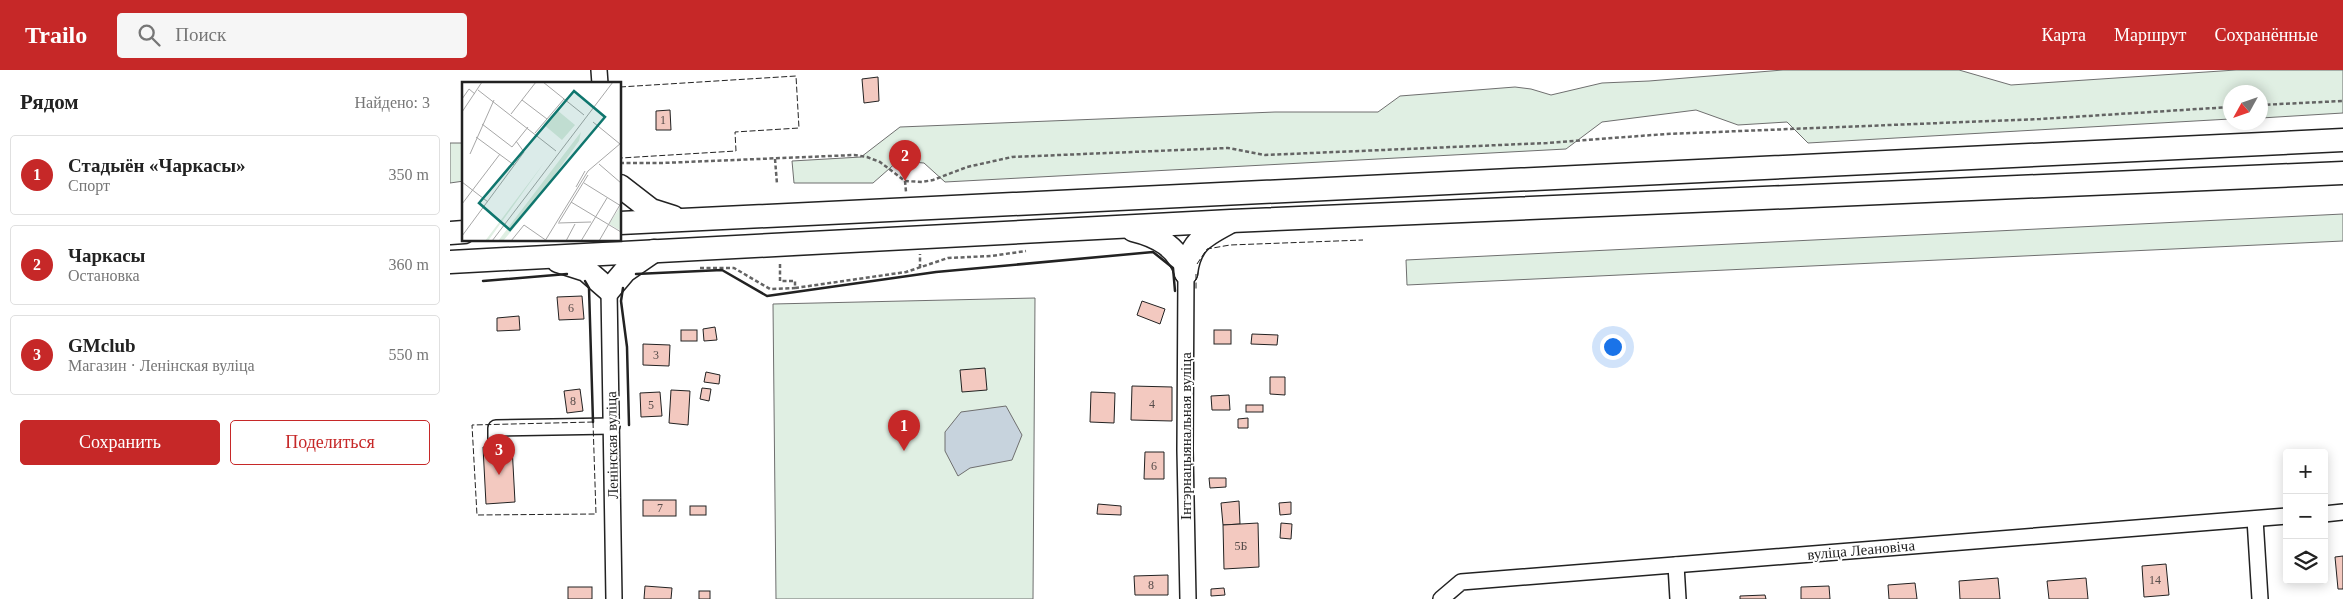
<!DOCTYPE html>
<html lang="ru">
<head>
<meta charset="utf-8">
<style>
  :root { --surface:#fff; --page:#f6f6f6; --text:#222; --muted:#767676; --line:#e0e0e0; --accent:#c62828 }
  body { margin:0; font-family:"Times New Roman",serif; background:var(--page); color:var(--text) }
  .controls { position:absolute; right:15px; bottom:15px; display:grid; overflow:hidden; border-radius:5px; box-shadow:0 2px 12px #0003 }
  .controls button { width:45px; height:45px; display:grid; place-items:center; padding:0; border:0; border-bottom:1px solid var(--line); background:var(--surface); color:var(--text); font:25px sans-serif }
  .compass { position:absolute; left:1773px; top:15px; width:45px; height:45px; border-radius:50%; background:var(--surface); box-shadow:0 2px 12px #0003; rotate:230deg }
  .you { position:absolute; left:1162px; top:276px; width:18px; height:18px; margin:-12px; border:4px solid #fff; border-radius:50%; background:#1a73e8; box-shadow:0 0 0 8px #1a73e833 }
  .badge { display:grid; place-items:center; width:32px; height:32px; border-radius:50%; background:var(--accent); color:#fff; font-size:16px; font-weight:700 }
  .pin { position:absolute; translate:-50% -41px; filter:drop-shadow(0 1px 2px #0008) }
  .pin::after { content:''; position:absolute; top:26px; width:18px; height:15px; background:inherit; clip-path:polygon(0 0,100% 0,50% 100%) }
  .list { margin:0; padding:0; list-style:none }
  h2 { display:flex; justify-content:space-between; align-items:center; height:65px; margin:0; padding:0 20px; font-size:21px }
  h2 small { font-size:16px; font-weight:400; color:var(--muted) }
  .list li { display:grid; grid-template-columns:32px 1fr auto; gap:15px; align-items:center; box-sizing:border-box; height:80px; margin:0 10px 10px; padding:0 10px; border:1px solid var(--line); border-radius:5px }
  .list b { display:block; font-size:19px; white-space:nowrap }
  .list p { margin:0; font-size:16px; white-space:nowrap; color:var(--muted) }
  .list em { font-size:16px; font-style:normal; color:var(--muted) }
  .actions { display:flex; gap:10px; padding:15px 20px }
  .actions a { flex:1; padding:11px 0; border:1px solid var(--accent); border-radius:5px; text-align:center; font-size:18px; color:var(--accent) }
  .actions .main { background:var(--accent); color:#fff }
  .icon { flex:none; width:28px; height:28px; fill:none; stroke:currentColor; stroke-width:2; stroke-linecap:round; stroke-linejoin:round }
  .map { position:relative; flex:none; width:1893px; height:529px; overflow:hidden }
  header { display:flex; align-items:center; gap:30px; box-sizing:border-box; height:70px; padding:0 25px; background:var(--accent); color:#fff }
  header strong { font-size:24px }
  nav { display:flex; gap:28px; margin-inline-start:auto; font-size:18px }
  .search { width:350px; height:45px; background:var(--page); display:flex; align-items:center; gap:12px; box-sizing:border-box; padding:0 18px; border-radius:5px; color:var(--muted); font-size:19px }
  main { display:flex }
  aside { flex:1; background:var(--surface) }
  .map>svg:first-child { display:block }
  .green { fill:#e0efe3; stroke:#6f6f6f }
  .water { fill:#c7d3dd; stroke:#6f6f6f }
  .building { fill:#f3c9c0; stroke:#222 }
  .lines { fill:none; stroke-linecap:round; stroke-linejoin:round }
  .minor-casing { stroke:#222; stroke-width:18 }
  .highway-casing { stroke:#222; stroke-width:25 }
  .path { stroke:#646464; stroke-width:2.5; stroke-dasharray:4 2.5; stroke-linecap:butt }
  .minor { stroke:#fff; stroke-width:15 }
  .highway { stroke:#fff; stroke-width:22 }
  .fence { stroke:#222; stroke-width:1; stroke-dasharray:6 2.5; stroke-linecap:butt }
  .wall { stroke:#222; stroke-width:2.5 }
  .labels { text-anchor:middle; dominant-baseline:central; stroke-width:4; stroke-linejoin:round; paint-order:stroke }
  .number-label { font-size:12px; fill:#564c4a }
  .street-label { font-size:15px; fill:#222; stroke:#fff }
  .inset-road { fill:none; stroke:#a7a7a7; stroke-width:1 }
  .view { fill:#0f766e; fill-opacity:0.15; stroke:#0f766e; stroke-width:2.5 }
  .inset-edge { fill:none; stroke:#222; stroke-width:2.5 }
</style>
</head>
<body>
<header>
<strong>Trailo</strong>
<div class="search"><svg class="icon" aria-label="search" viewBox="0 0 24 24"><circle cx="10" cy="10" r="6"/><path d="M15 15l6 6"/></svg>Поиск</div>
<nav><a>Карта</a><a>Маршрут</a><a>Сохранённые</a></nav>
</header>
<main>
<aside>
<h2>Рядом<small>Найдено: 3</small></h2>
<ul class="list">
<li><span class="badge">1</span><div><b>Стадыён «Чаркасы»</b><p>Спорт</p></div><em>350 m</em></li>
<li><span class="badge">2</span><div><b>Чаркасы</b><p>Остановка</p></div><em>360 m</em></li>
<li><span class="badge">3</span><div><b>GMclub</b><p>Магазин · Ленінская вуліца</p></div><em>550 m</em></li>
</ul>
<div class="actions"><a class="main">Сохранить</a><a>Поделиться</a></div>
</aside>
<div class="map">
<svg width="1893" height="529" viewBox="0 0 1893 529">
  <rect width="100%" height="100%" fill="#fff"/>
  <g class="green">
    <polygon points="1333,0 1509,0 1561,15 1786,0 1893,0 1893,43 1811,48 1810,22 1780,22 1780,49 1358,73 1337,52 1288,55 1246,40 1152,52 1116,79 495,112 474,93 448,91 423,113 344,113 342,91 411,87 450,57 825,42 928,42 950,26 1065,17 1081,19 1101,25 1152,13 1199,11"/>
    <polygon points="0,73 14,73 14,111 0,113"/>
    <polygon points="1893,144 1893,171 957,215 956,190"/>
    <polygon points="585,228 583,529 326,529 323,234"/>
  </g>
  <polygon class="water" points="556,336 572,365 562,390 520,398 508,406 495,381 495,362 511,342"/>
  <g class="building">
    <polygon points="428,7 429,31 414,33 412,9"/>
    <polygon points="220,40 221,60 206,60 206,41"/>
    <polygon points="132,226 134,249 109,250 107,227"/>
    <polygon points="692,231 715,239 710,254 687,245"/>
    <polygon points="69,246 70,260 47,261 47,248"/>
    <polygon points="265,257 267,270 254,271 253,259"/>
    <rect x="231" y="260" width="16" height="11"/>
    <rect x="764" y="260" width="17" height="14"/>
    <polygon points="802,264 828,265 827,275 801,274"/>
    <polygon points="193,274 220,275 219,296 193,295"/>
    <polygon points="535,298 537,320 512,322 510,300"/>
    <polygon points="256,302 270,305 269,314 254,312"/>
    <polygon points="820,307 835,307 835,325 820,324"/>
    <polygon points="682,316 722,317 722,351 681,350"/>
    <polygon points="252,318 261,319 259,331 250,329"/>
    <polygon points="130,319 133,341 117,343 114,321"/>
    <polygon points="221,320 240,321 238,355 219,353"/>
    <polygon points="210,322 212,346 191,347 190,323"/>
    <polygon points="641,322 665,323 664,353 640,352"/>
    <polygon points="779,325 780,340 762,340 761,326"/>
    <rect x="796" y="335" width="17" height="7"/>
    <polygon points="798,348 798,358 788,358 788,349"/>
    <polygon points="62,376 65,432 36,434 33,377"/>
    <polygon points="695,382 714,382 714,409 694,409"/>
    <polygon points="759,408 776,408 776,417 760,418"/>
    <rect x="193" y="430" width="33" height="16"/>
    <polygon points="789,431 790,454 773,455 771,433"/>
    <polygon points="841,432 841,444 830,445 829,433"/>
    <polygon points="648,434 671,436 671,445 647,444"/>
    <rect x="240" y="436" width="16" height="9"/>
    <polygon points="808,453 809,497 774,499 773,455"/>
    <polygon points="831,453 842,454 841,469 830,468"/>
    <polygon points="1893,486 1893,519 1888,519 1885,487"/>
    <polygon points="1716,494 1719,525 1694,527 1692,496"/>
    <polygon points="718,505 718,525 685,525 684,506"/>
    <polygon points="1548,508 1550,529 1510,529 1509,511"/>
    <polygon points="1636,508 1638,529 1599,529 1597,511"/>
    <polygon points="1465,513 1467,529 1439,529 1438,515"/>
    <polygon points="195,516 222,518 221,529 194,529"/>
    <polygon points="1379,516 1380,529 1351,529 1351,517"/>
    <rect x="118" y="517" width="24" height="12"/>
    <polygon points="774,518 775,525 761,526 761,519"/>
    <rect x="249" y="521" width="11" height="8"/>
    <polygon points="1315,525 1316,529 1290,529 1290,526"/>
  </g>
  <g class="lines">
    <defs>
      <g id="minor">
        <polyline points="149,0 150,14"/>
        <polyline points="736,203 735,380 738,529"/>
        <polyline points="159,220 164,529"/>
        <polyline points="46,372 46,358 162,356"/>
        <polyline points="1874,444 1893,442"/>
        <polyline points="1805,449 1810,529"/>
        <polyline points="1226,495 1228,529"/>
        <polyline points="991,529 1011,512 1837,446"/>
      </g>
      <g id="highway">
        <polyline points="170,116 201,140 223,147"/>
        <polyline points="170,153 1893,70"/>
        <path d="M683 160C708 166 728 177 736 203"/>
        <polyline points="0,163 14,162"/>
        <polyline points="108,191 136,200 159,220 175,201 204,181"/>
        <polyline points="0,192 781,151 1893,103"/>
        <path d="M736 203C740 172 754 166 780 152"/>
      </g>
    </defs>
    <use href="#minor" class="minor-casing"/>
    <use href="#highway" class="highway-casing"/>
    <g class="path">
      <polyline points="1810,35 1893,31"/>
      <polyline points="325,89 327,114"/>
      <polyline points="170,93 212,93 404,85 417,87 430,92 455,111 472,112 483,110 517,97 562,87 778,78 815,85 1097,73 1216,64 1590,49 1780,37"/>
      <polyline points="455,111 456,122"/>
      <polyline points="330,194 330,211 345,211 345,218 456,202 498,188 541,186 576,181"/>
      <polyline points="250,198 284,198 320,219 345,218"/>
      <polyline points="470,198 470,184"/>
    </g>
    <use href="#minor" class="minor"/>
    <use href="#highway" class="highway"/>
    <g class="fence">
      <polyline points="170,17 346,6 349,58 285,62 286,81 171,88 170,69"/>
      <polyline points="747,194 757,179 780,175 913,170"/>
      <polyline points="746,204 746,221"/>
      <polygon points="143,352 146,444 27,445 22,355"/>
    </g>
    <g class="wall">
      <polyline points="186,204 272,200 317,226 486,202 703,182 723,198 725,221"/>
      <polyline points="33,211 117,204"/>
      <polyline points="135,211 139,218 143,352"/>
      <polyline points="173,218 171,231 177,277 179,355"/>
    </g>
  </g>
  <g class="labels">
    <g class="number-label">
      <text x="213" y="50">1</text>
      <text x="121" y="238">6</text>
      <text x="206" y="285">3</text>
      <text x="123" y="331">8</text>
      <text x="702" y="334">4</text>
      <text x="201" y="335">5</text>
      <text x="704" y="396">6</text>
      <text x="210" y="438">7</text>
      <text x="791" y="476">5Б</text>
      <text x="1705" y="510">14</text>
      <text x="701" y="515">8</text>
    </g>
    <g class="street-label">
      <text transform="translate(736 366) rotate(-90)">Інтэрнацыянальная вуліца</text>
      <text transform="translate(162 375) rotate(-91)">Ленінская вуліца</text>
      <text transform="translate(1411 480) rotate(-5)">вуліца Леановіча</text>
    </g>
  </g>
  <g transform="translate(12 12)">
    <rect width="159" height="159" fill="#fff"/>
    <path d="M95 28 113 43 100 58 81 42ZM119 50 117 59 72 122 41 159H36ZM82 81 26 159H23ZM158 125H159V149L147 142Z" fill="#e0efe3"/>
    <path class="inset-road" d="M81 0 122 33M16 8 94 69M0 17 7 7 13 12M60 18 85 37M0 30 20 0M49 32 74 0M131 40 158 62M20 42 50 65 66 45M73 51 102 17M14 55 52 83M8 72 32 18M137 82 159 101M0 100 26 120M122 101 159 124M114 105 123 89M109 120 159 150M0 122 38 72M97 140 126 93M96 141 129 140M0 154 62 70 54 59M30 159 151 0M49 159 62 143 85 159M83 159 126 89 159 61M104 159 113 142M119 159 145 116M137 159 159 121"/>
    <path class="view" d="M112 9 143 35 48 148 17 121Z"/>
    <rect width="159" height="159" class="inset-edge"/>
  </g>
</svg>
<div class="controls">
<button>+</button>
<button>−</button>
<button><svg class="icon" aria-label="layers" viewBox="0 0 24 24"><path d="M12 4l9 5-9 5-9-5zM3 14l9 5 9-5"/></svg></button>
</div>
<svg class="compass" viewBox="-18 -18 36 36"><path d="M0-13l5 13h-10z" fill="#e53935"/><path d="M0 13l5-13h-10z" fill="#767676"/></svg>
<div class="you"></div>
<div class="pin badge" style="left:454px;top:381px">1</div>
<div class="pin badge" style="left:455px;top:111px">2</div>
<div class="pin badge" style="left:49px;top:405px">3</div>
</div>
</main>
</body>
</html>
